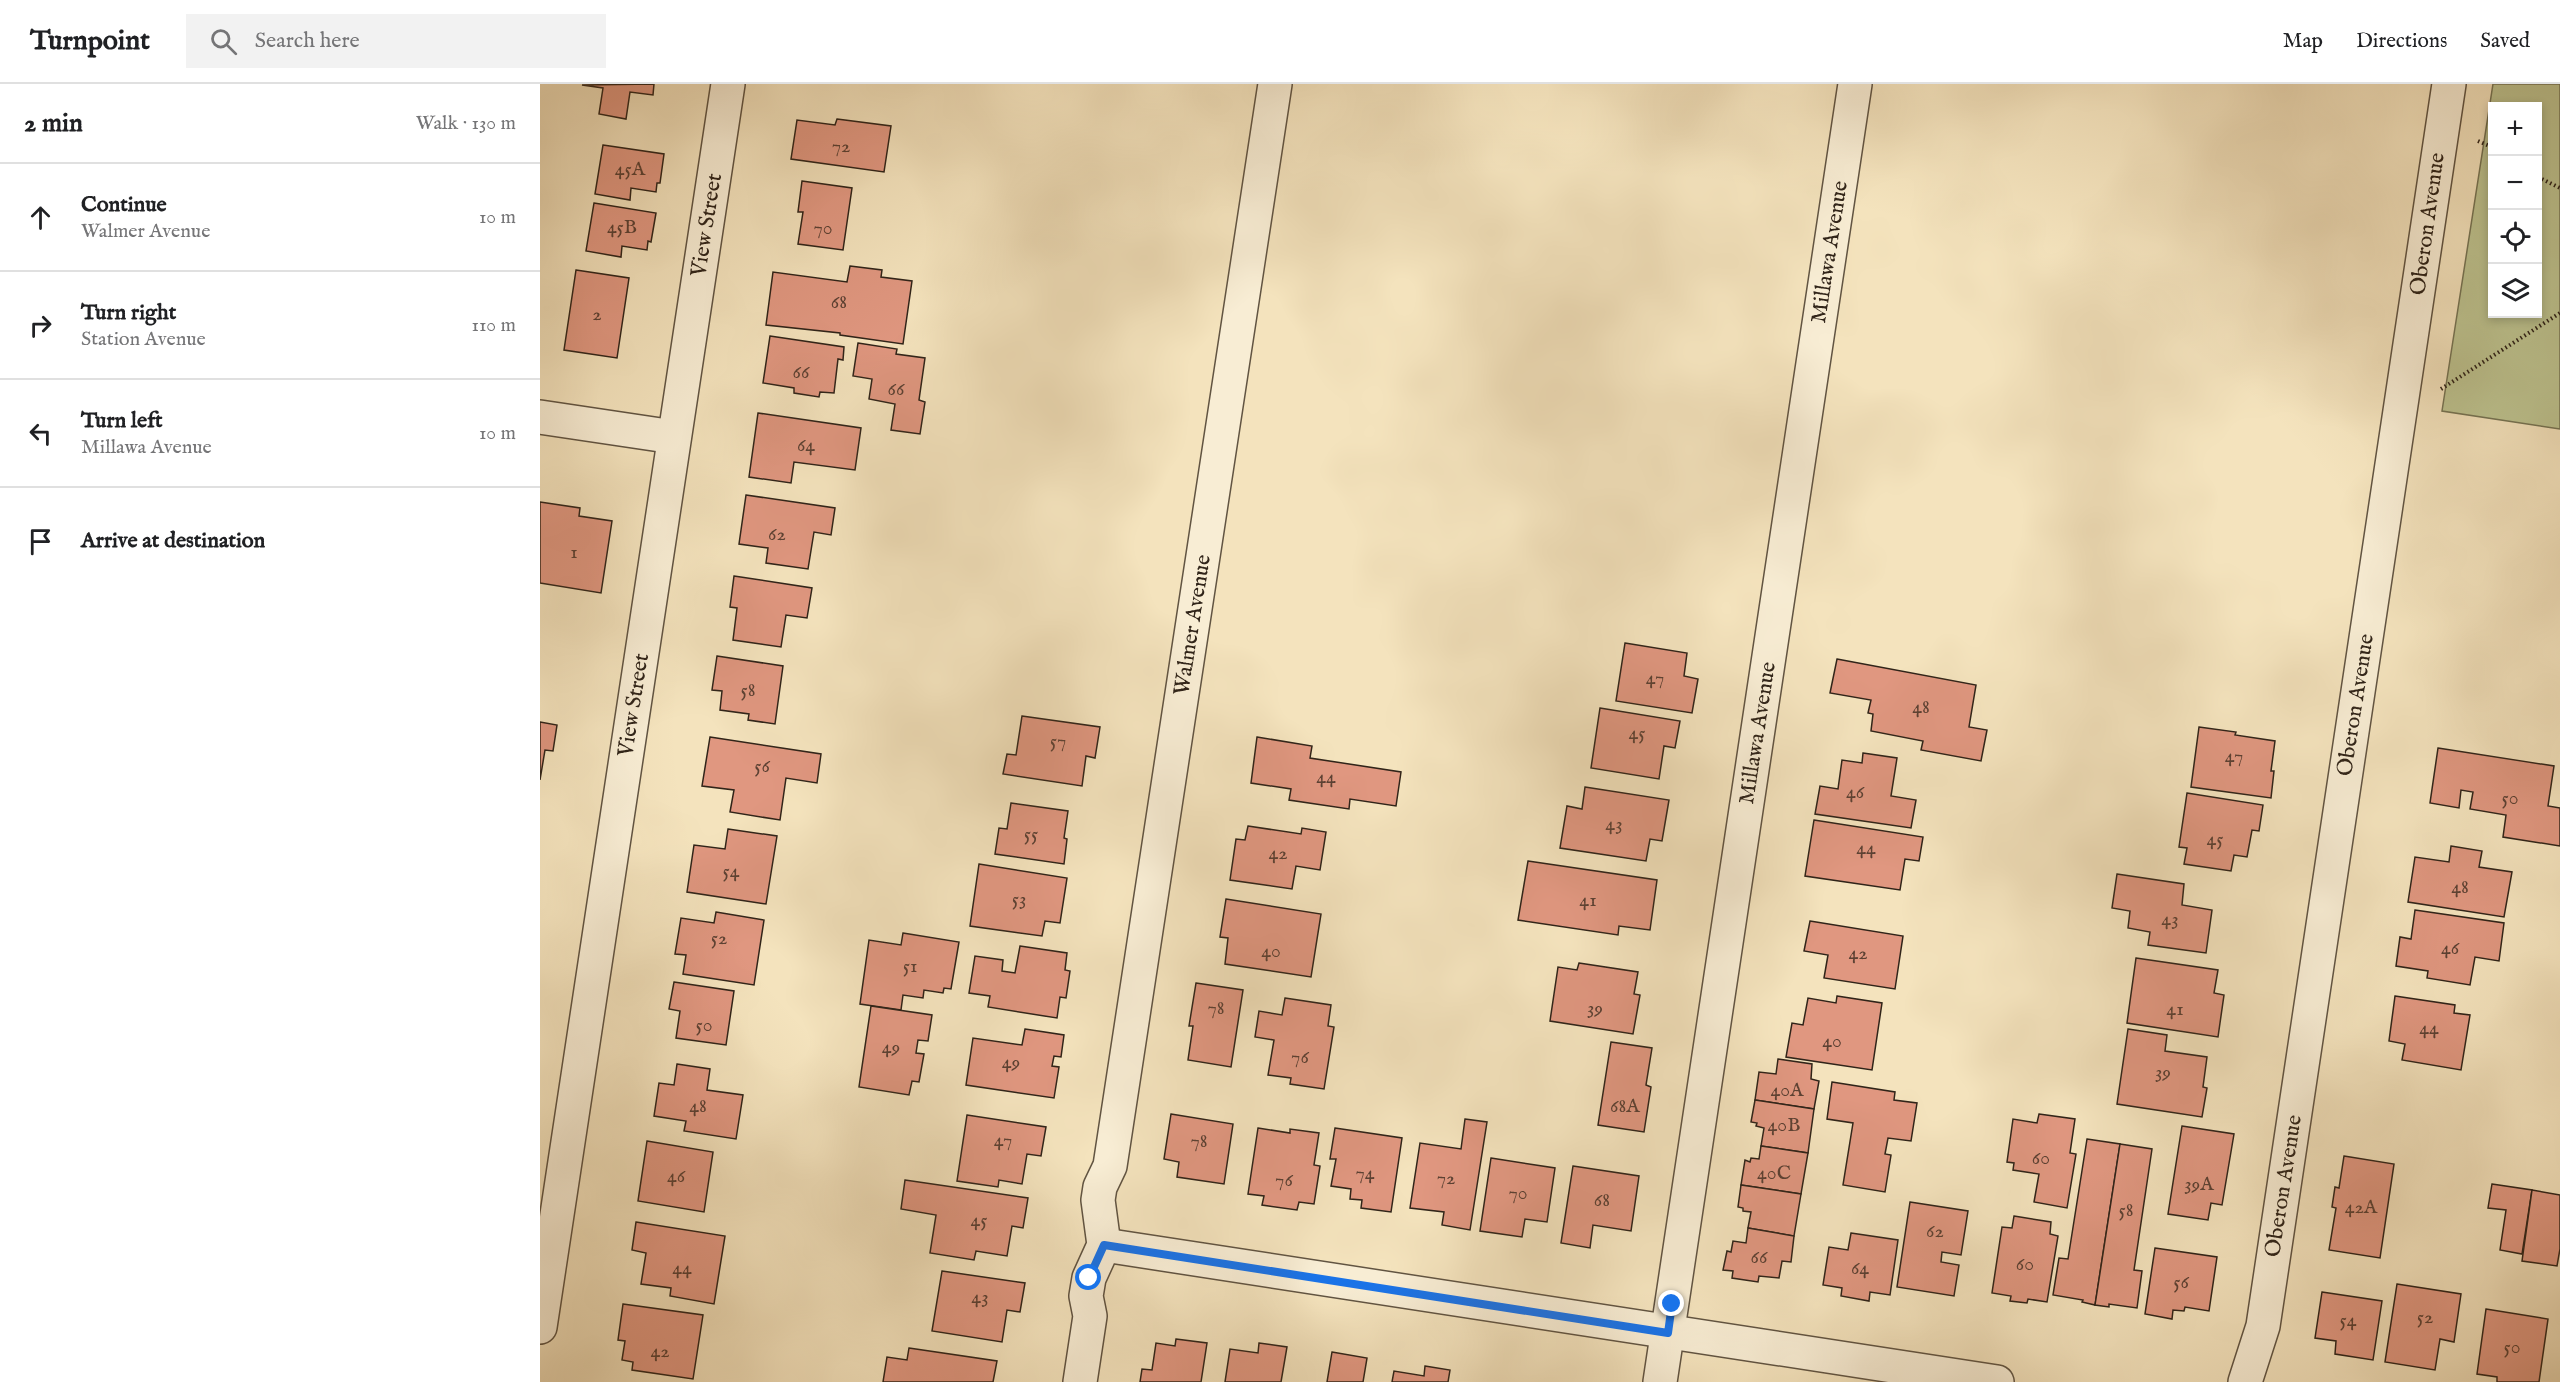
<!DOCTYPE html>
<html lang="en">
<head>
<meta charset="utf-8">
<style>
  :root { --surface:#fff; --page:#f2f2f2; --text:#202124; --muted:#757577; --line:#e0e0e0 }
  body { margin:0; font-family:"IM FELL English",serif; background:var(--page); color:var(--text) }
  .controls { position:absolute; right:18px; top:18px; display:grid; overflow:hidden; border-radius:0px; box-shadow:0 3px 9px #0003 }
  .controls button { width:54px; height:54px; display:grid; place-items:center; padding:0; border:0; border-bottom:2px solid var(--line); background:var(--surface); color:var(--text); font:30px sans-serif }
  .stop { position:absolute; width:18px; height:18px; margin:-14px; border:4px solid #1a73e8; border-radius:50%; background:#fff }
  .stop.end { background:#1a73e8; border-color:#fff; box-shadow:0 2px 6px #0008 }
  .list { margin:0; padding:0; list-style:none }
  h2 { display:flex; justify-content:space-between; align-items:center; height:78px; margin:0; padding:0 24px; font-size:26px }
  h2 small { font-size:20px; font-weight:400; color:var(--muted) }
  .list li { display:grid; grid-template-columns:39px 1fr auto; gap:18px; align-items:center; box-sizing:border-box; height:108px; padding:0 24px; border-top:2px solid var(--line) }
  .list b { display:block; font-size:22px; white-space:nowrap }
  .list p { margin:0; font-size:20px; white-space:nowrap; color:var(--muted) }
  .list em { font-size:20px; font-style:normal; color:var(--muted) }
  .icon { flex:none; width:33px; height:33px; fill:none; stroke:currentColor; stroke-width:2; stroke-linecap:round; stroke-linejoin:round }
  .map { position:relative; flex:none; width:2020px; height:1298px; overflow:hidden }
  header { display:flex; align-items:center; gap:36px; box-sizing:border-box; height:84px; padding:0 30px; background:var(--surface); border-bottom:2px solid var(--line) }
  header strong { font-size:28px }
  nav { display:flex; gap:33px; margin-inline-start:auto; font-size:21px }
  .search { width:420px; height:54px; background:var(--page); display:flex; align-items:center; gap:15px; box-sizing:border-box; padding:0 21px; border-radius:0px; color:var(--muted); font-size:22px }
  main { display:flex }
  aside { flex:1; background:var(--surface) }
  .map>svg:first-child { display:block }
  .green { fill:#bdc390; stroke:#767454; stroke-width:1.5; fill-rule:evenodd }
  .building { fill:#e09780; stroke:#302419; stroke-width:1.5 }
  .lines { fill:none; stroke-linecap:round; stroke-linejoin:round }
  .street-casing { stroke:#615442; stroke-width:36 }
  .path { stroke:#302419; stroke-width:4; stroke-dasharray:1.5 3; stroke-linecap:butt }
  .street { stroke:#f8edd4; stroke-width:33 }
  .route { stroke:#1a73e8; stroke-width:8 }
  .labels { text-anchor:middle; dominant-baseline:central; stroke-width:4.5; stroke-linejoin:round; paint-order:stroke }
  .number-label { font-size:20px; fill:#5c4133 }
  .street-label { font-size:22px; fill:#302419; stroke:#f8edd4 }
</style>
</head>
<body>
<header>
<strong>Turnpoint</strong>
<div class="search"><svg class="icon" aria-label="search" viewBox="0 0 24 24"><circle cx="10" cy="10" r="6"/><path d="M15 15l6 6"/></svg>Search here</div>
<nav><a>Map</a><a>Directions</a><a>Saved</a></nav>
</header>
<main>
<aside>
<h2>2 min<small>Walk · 130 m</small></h2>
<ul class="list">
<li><svg class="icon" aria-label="ahead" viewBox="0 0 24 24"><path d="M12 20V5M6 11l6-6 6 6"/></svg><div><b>Continue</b><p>Walmer Avenue</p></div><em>10 m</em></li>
<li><svg class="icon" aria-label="right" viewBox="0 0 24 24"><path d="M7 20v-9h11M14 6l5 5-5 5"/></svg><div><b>Turn right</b><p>Station Avenue</p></div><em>110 m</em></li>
<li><svg class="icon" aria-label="left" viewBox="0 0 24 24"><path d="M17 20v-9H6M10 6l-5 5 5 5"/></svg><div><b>Turn left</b><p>Millawa Avenue</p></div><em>10 m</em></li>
<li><svg class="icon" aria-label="arrive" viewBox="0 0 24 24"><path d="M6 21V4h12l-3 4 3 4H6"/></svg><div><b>Arrive at destination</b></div></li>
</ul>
</aside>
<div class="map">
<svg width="2020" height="1298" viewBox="0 0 2020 1298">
  <rect width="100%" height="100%" fill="#f4e3bd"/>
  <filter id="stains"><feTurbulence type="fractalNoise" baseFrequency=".00333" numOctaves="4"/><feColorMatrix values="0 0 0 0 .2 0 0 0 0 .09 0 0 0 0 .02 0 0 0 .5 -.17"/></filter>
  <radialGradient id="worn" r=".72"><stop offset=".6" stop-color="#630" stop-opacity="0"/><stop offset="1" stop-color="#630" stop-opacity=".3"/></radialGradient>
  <path class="green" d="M1953 0H2020V345L1902 327ZM1952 22H1998V230H1952Z"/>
  <g class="building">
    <polygon points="114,0 113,11 90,8 86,35 59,30 63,4 42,1"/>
    <polygon points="297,35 351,42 344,88 251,75 257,36 295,41"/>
    <polygon points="63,61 124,70 120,99 117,99 116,108 91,104 90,116 55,110"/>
    <polygon points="262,97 312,104 303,166 258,160 263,128 258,128"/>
    <polygon points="54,119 116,129 111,158 108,157 107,166 82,162 81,173 46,167"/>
    <polygon points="310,182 342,186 341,193 372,197 363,260 300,251 300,249 226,241 233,188 307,198"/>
    <polygon points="36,186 89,194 77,274 24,266"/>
    <polygon points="230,252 304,263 303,276 298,275 294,309 280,308 279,313 254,309 254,304 223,299"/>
    <polygon points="318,259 357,265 356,270 385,274 379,316 385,318 380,350 351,346 355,320 329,315 332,295 313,292"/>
    <polygon points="218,329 321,344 315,386 254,378 251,399 209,393"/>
    <polygon points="206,411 295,424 291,451 274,448 268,485 226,479 228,464 199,460"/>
    <polygon points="0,418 40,424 39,432 72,437 61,509 0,499"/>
    <polygon points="194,492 272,504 267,534 246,531 241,563 193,556 197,524 190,523"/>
    <polygon points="1085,559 1147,569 1144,592 1158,595 1152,629 1076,617"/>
    <polygon points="177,572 243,582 235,640 208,636 209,630 180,626 182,607 172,606"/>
    <polygon points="1297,575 1436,601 1429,643 1447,646 1441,677 1381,666 1383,657 1331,647 1333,630 1328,629 1331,616 1290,609"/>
    <polygon points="1060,624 1140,637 1135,664 1124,662 1119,695 1051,684"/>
    <polygon points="482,632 560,643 555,674 546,672 542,702 463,690 467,670 476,671"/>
    <polygon points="0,638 17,641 13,667 5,666 0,696"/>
    <polygon points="1659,643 1696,648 1695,651 1735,657 1731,687 1734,687 1731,714 1651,703"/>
    <polygon points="170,653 281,670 277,699 246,694 240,736 190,728 194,706 162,702"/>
    <polygon points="717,653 772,662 770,674 861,688 856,722 810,715 809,725 749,716 751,705 711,699"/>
    <polygon points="1898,664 2014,682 2008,722 2020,724 2020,762 1963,753 1966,731 1930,725 1933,708 1921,706 1919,724 1890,719"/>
    <polygon points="1323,669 1357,674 1351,712 1376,716 1371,744 1275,730 1280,702 1298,705 1302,676 1322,679"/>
    <polygon points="1045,703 1129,716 1122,757 1110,755 1106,777 1020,764 1027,722 1042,725"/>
    <polygon points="1647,709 1723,721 1719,747 1712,746 1707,773 1694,771 1691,787 1644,780 1647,764 1639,763"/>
    <polygon points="471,719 528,727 524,754 527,755 524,780 455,770 459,744 467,745"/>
    <polygon points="1274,736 1383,753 1379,777 1365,775 1360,806 1265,792"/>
    <polygon points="708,742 761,750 762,744 786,748 780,786 756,782 752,805 690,796 696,755 705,756"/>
    <polygon points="188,745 237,752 226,820 147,808 154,761 185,765"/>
    <polygon points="1911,762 1942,767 1939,783 1972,788 1964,833 1868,818 1875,773 1909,778"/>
    <polygon points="988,777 1117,796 1110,846 1079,842 1078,851 978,836"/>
    <polygon points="439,780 527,794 520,839 505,837 502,852 430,842"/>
    <polygon points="1577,790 1644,800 1642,821 1672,826 1666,869 1608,861 1610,848 1588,844 1590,827 1572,824"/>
    <polygon points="686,815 781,830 771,893 685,880 688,854 680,853"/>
    <polygon points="1875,826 1964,839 1959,877 1935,873 1930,901 1887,894 1888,887 1856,882 1860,853 1871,855"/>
    <polygon points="176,828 224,836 214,901 143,890 146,871 135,870 141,834 174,839"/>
    <polygon points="1270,837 1363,852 1355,905 1284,894 1288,871 1264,867"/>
    <polygon points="363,849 419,858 411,905 404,904 403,909 384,906 383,914 363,911 361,926 320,920 329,856 361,861"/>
    <polygon points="480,862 527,869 525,886 530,887 526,914 520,913 517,934 448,923 450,912 429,909 435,872 463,876 462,887 475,889"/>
    <polygon points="1596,874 1678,886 1674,909 1684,911 1678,953 1587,939"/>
    <polygon points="1039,879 1098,888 1094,910 1100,911 1093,950 1010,937 1018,883 1037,886"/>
    <polygon points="134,898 194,907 186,961 136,954 140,927 129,925"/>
    <polygon points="656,899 703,906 691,983 648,976 653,942 649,942"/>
    <polygon points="1297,912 1342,919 1332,986 1246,973 1252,939 1263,941 1268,914 1296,919"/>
    <polygon points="1855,912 1915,921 1914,929 1930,931 1921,986 1862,976 1865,960 1849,957"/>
    <polygon points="745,914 791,921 788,942 794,943 784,1005 750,1000 751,994 728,991 734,956 715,953 719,927 742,931"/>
    <polygon points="331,922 392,931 388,957 378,956 376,969 384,970 379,998 372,997 369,1011 319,1003"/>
    <polygon points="485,945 524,951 521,973 514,972 512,982 519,983 514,1014 426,1001 433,954 482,961"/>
    <polygon points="1588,945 1627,951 1625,967 1667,973 1663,1003 1667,1004 1662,1033 1577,1020"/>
    <polygon points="1071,958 1112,964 1106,1001 1111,1003 1104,1048 1058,1041"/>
    <polygon points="1238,975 1272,980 1271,995 1279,997 1274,1025 1215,1016 1219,988 1236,990"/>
    <polygon points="137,980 170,985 167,1006 203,1011 196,1055 144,1047 146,1037 114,1032 119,999 134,1001"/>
    <polygon points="1292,998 1355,1008 1354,1016 1377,1019 1371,1057 1348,1054 1345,1070 1351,1071 1345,1108 1303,1101 1313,1039 1287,1035"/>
    <polygon points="1215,1016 1274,1025 1268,1069 1221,1062 1224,1044 1216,1042 1217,1039 1211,1038"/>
    <polygon points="631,1030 693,1040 684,1100 637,1093 639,1078 624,1075"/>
    <polygon points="1499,1030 1535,1035 1530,1069 1536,1070 1527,1124 1494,1118 1499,1090 1473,1086 1474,1079 1467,1078 1473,1035 1497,1039"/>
    <polygon points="427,1031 506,1043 501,1072 487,1070 482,1100 459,1096 458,1103 417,1097"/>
    <polygon points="925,1035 947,1038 930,1146 902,1141 904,1128 870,1124 880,1059 921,1065"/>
    <polygon points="1642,1042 1694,1050 1682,1121 1671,1119 1668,1136 1628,1130"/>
    <polygon points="718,1044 750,1049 750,1045 779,1049 774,1081 780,1082 774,1120 759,1118 757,1126 722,1121 724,1112 708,1110"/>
    <polygon points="795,1044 862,1054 851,1128 821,1124 822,1116 810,1115 811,1105 791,1102 796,1075 790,1075"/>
    <polygon points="1547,1055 1580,1060 1555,1221 1542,1218 1543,1216 1513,1211 1519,1174 1528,1175"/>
    <polygon points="107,1057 173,1068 164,1128 98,1117"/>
    <polygon points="1580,1060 1612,1065 1594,1186 1602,1187 1597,1224 1569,1220 1569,1223 1555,1221"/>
    <polygon points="1221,1062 1268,1069 1261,1110 1201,1101 1205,1076 1210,1078 1211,1074 1219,1075"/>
    <polygon points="1804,1072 1854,1080 1840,1174 1789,1166 1796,1124 1792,1123 1795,1103 1799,1104"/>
    <polygon points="951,1074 1015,1084 1007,1138 985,1135 982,1153 940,1147"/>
    <polygon points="1033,1082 1099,1092 1091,1147 1053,1141 1050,1164 1021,1159"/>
    <polygon points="365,1096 488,1114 483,1144 472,1142 467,1172 436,1167 434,1176 390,1169 396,1131 361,1125"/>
    <polygon points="1952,1100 1992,1106 1982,1170 1960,1166 1966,1126 1948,1124"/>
    <polygon points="1201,1101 1261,1110 1254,1152 1208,1144 1211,1128 1203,1127 1203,1124 1198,1123"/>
    <polygon points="1992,1106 2020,1111 2020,1165 2017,1182 1982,1177"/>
    <polygon points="1370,1118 1428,1127 1421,1171 1402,1168 1401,1178 1419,1181 1414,1212 1357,1203"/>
    <polygon points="1474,1132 1511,1138 1510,1150 1518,1152 1507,1218 1488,1215 1487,1219 1470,1217 1471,1212 1452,1209 1462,1143 1472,1144"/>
    <polygon points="96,1138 185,1152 174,1220 130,1212 131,1204 101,1200 106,1169 92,1166"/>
    <polygon points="1208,1144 1254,1152 1251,1178 1242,1177 1239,1194 1219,1192 1218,1198 1192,1194 1193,1187 1183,1186 1187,1167 1191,1168 1193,1157 1206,1159"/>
    <polygon points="1311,1149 1358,1156 1350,1211 1330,1208 1329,1217 1301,1212 1302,1204 1283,1201 1289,1163 1308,1166"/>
    <polygon points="1615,1164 1677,1173 1669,1227 1645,1223 1644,1227 1633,1226 1632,1235 1605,1230"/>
    <polygon points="402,1187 485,1199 480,1228 467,1226 462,1258 392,1247"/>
    <polygon points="1857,1200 1921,1210 1914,1258 1900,1255 1895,1286 1845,1278"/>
    <polygon points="1782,1208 1842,1217 1833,1276 1795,1270 1796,1257 1775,1254"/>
    <polygon points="83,1220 163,1231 153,1295 92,1286 93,1278 82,1276 85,1257 78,1256"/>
    <polygon points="1946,1225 2008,1235 1999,1298 1957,1298 1957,1293 1937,1290"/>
    <polygon points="636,1255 667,1259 661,1298 600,1298 602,1285 612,1286 616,1259 635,1262"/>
    <polygon points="719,1259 747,1263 741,1298 685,1298 690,1265 718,1269"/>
    <polygon points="369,1264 457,1277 453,1298 343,1298 347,1273 367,1276"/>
    <polygon points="792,1268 827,1274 823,1298 787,1298"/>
    <polygon points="885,1282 910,1286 908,1298 852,1298 854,1287 884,1292"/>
  </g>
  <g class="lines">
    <defs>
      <g id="street">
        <polyline points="0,333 134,353"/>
        <polyline points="564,1161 1457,1298"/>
        <polyline points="0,1243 188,0"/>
        <polyline points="540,1298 550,1232 546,1212 549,1194 564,1161 558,1116 560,1103 570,1082 735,0"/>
        <polyline points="1120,1298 1315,0"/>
        <polyline points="1705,1298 1723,1242 1909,0"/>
      </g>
    </defs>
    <use href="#street" class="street-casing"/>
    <g class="path">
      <polyline points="1938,57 1952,63"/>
      <polyline points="1998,93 2020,104"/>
      <polyline points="1901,305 2020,229"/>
    </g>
    <use href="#street" class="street"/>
  </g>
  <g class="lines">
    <polyline class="route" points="549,1194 564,1161 1128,1249 1132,1220"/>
  </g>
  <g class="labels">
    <g class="number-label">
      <text x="301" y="62">72</text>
      <text x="90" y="85">45A</text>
      <text x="82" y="143">45B</text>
      <text x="283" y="144">70</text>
      <text x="299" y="218">68</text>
      <text x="57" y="230">2</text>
      <text x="261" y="288">66</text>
      <text x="356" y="305">66</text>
      <text x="266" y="361">64</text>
      <text x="237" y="450">62</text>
      <text x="34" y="468">1</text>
      <text x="1115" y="594">47</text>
      <text x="208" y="606">58</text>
      <text x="1381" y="623">48</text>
      <text x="1097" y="649">45</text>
      <text x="518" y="657">57</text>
      <text x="1694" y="672">47</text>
      <text x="222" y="682">56</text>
      <text x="786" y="693">44</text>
      <text x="1315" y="708">46</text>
      <text x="1970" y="714">50</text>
      <text x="1074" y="740">43</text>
      <text x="491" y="750">55</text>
      <text x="1675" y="755">45</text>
      <text x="1326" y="764">44</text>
      <text x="738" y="769">42</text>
      <text x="191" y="787">54</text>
      <text x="1920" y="803">48</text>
      <text x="479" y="815">53</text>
      <text x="1048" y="816">41</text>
      <text x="1630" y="835">43</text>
      <text x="179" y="854">52</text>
      <text x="1910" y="864">46</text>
      <text x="731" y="867">40</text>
      <text x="1318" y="869">42</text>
      <text x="370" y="882">51</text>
      <text x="676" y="924">78</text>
      <text x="1055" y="924">39</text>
      <text x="1635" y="925">41</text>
      <text x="164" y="941">50</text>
      <text x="1889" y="944">44</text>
      <text x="1292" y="957">40</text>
      <text x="351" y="963">49</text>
      <text x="760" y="973">76</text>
      <text x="471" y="978">49</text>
      <text x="1623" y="988">39</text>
      <text x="1247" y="1006">40A</text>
      <text x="158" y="1022">48</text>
      <text x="1085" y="1022">68A</text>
      <text x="1244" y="1041">40B</text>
      <text x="463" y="1056">47</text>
      <text x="659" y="1057">78</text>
      <text x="1501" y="1074">60</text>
      <text x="825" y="1089">74</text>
      <text x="1234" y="1089">40C</text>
      <text x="136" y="1092">46</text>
      <text x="906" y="1094">72</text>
      <text x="744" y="1096">76</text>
      <text x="1659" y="1100">39A</text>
      <text x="978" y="1109">70</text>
      <text x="1062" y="1116">68</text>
      <text x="1821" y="1123">42A</text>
      <text x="1586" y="1126">58</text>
      <text x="439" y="1136">45</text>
      <text x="1395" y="1147">62</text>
      <text x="1219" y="1173">66</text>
      <text x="1485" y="1180">60</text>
      <text x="142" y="1184">44</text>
      <text x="1320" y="1184">64</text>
      <text x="1641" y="1198">56</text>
      <text x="440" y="1213">43</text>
      <text x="1885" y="1233">52</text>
      <text x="1808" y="1236">54</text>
      <text x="1972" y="1263">50</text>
      <text x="120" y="1267">42</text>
    </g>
    <g class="street-label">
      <text transform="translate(1888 140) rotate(-82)">Oberon Avenue</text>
      <text transform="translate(167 141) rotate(-81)">View Street</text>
      <text transform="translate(1290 168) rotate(-81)">Millawa Avenue</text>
      <text transform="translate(653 541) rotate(-81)">Walmer Avenue</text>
      <text transform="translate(94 621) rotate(-81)">View Street</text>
      <text transform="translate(1816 621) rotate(-81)">Oberon Avenue</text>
      <text transform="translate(1218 649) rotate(-81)">Millawa Avenue</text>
      <text transform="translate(1744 1102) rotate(-81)">Oberon Avenue</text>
    </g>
  </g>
  <rect width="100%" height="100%" filter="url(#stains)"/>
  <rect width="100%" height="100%" fill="url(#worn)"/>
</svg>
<div class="controls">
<button>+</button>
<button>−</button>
<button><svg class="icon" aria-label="locate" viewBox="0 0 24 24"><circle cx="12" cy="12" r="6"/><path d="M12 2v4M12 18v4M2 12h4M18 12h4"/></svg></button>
<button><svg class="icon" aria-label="layers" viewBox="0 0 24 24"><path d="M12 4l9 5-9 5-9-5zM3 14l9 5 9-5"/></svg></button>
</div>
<div class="stop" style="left:549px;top:1194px"></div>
<div class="stop end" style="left:1132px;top:1220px"></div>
</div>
</main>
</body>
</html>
